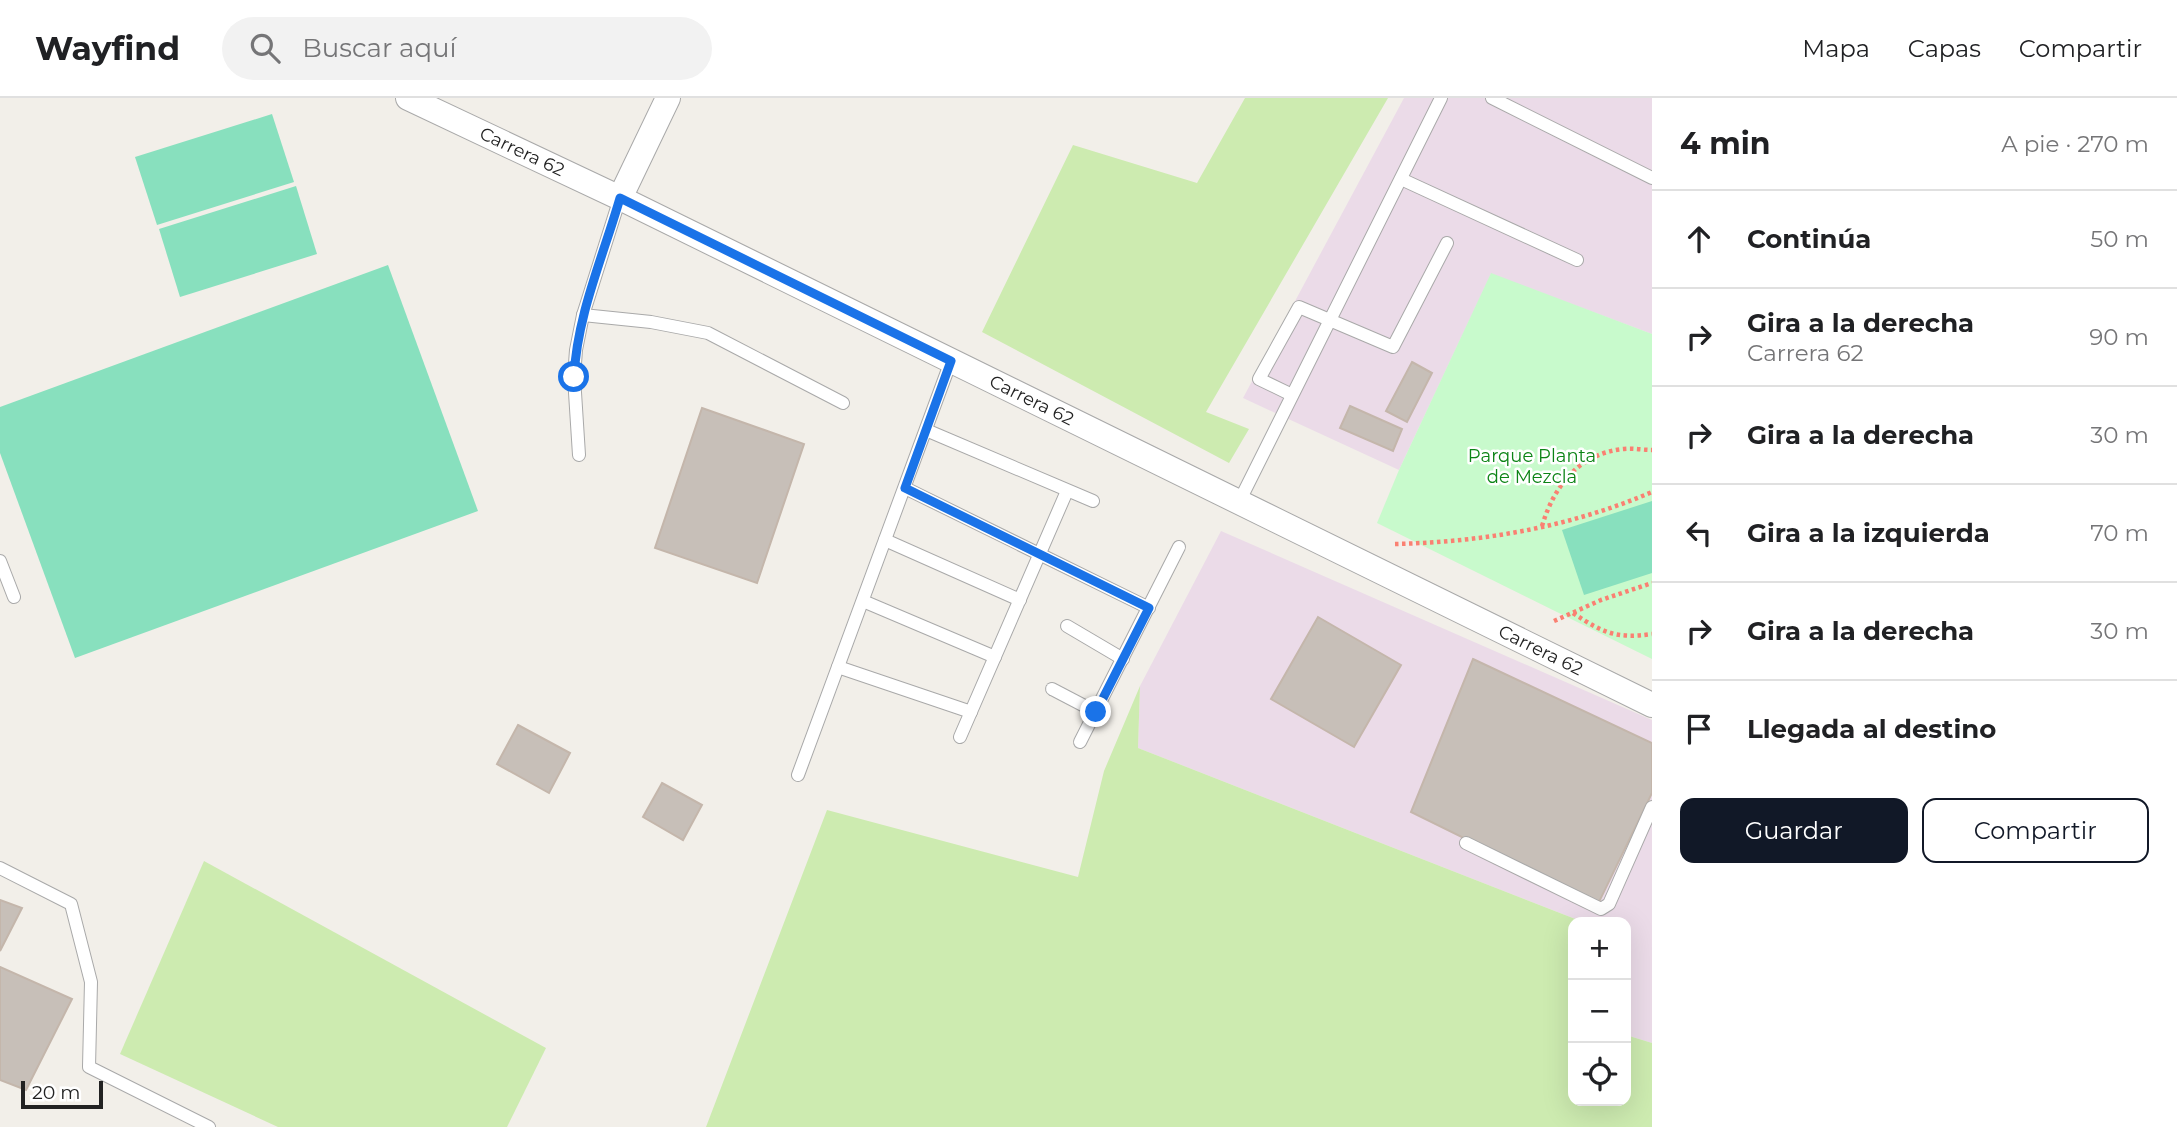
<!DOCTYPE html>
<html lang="es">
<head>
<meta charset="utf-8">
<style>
  :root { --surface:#fff; --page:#f2f2f2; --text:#202124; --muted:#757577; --line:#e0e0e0; --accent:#111827 }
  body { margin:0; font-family:Montserrat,sans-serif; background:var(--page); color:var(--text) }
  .controls { position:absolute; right:21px; bottom:21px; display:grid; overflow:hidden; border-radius:14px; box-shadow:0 7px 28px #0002 }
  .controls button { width:63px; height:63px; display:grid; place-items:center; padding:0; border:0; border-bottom:2px solid var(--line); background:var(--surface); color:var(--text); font:35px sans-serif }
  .scale { position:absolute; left:21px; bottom:18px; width:82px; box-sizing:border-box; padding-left:7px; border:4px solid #222; border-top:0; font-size:19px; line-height:24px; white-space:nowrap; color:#222; -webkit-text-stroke:5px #fff; paint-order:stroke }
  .stop { position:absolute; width:21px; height:21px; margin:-16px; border:5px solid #1a73e8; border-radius:50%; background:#fff }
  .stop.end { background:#1a73e8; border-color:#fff; box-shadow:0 2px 7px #0008 }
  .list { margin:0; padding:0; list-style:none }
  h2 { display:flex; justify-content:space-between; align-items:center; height:91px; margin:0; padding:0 28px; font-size:30px }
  h2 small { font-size:23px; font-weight:400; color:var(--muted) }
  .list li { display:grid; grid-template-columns:46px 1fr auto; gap:21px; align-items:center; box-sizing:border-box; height:98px; padding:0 28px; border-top:2px solid var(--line) }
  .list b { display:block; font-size:26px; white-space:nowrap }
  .list p { margin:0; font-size:23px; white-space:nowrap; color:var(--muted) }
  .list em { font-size:23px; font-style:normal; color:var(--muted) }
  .actions { display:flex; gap:14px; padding:21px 28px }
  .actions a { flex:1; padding:16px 0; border:2px solid var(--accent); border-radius:14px; text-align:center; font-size:24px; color:var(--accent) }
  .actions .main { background:var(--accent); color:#fff }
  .icon { flex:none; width:38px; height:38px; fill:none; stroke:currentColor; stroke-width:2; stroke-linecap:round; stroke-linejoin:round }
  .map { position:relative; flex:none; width:1652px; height:1029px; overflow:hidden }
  header { display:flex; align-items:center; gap:42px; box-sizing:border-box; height:98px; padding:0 35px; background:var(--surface); border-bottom:2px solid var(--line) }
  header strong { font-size:33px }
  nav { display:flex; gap:38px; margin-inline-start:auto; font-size:24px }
  .search { width:490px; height:63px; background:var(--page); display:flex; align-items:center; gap:18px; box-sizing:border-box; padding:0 24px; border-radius:38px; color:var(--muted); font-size:26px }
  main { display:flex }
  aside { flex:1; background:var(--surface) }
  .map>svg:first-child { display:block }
  .industrial { fill:#ebdbe8 }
  .grass { fill:#cdebb0 }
  .park { fill:#c8facc }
  .pitch { fill:#88e0be }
  .building { fill:#c7bfb8; stroke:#c4b6ab; stroke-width:2 }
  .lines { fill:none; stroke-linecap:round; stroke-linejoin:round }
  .lane-casing { stroke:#a9a9a9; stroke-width:14 }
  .street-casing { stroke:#a9a9a9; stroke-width:26 }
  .path { stroke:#fa8072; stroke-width:4.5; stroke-dasharray:3.5 3.5; stroke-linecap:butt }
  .lane { stroke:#fff; stroke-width:12 }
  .street { stroke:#fff; stroke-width:24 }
  .route { stroke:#1a73e8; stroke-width:9 }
  .labels { text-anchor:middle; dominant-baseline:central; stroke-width:5; stroke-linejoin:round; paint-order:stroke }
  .street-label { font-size:18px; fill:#222; stroke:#fff }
  .park-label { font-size:18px; fill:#0c8416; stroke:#fff }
</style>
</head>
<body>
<header>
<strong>Wayfind</strong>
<div class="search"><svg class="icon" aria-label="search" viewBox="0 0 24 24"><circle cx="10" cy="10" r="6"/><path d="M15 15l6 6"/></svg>Buscar aquí</div>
<nav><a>Mapa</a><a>Capas</a><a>Compartir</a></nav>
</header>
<main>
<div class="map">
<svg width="1652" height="1029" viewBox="0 0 1652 1029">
  <rect width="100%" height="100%" fill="#f2efe9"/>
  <g class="industrial">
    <polygon points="1404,0 1652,0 1652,236 1491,176 1399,372 1243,300"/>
    <polygon points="1221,433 1652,622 1652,945 1626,937 1626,824 1583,824 1138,650 1140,588"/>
  </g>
  <g class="grass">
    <polygon points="1245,0 1388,0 1206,314 1249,331 1229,365 982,234 1073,47 1197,85"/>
    <polygon points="1140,588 1138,650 1583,824 1573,824 1573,1003 1626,1003 1626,937 1652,945 1652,1029 706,1029 827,712 1078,779 1104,673"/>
    <polygon points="204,763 546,950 507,1029 278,1029 120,956"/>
  </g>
  <polygon class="park" points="1491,175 1652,236 1652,561 1377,425 1399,372"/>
  <g class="pitch">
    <polygon points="272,16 294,84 157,127 135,59"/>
    <polygon points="296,88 317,156 180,199 159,131"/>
    <polygon points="388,167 478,413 75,560 0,355 0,309"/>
    <polygon points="1652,403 1652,475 1584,497 1562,432"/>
  </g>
  <g class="building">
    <polygon points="1412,264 1432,275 1407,324 1386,313"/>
    <polygon points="1350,308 1402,331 1393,353 1340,330"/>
    <polygon points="702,310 804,346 757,485 655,450"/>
    <polygon points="1318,519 1401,567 1354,649 1271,601"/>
    <polygon points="1473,561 1652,645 1652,695 1598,806 1411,714"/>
    <polygon points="518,627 570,655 549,695 497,666"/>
    <polygon points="662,685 702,707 683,742 643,719"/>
    <polygon points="0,802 22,810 0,853"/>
    <polygon points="0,869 72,901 26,992 0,982"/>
  </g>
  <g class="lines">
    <defs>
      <g id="lane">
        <polyline points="1492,0 1652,80"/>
        <polyline points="1401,81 1577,162"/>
        <polyline points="583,217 651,224 708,235 843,305"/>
        <polyline points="1292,297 1259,281 1299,209 1393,249 1447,145"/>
        <polyline points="926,332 1093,403"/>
        <polyline points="579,357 574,279 576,252 583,217 620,100"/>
        <polyline points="905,390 1149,510"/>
        <polyline points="1239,404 1441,0"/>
        <polyline points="885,442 1020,502"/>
        <polyline points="0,463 14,499"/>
        <polyline points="863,503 995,559"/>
        <polyline points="1067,528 1123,561"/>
        <polyline points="838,569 971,614"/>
        <polyline points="1052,591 1096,614"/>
        <polyline points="960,639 1067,393"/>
        <polyline points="1080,644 1179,449"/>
        <polyline points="798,677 951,263"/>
        <polyline points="1466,745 1601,811 1609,806 1652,709"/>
        <polyline points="0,770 71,806 91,884 89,969 209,1029"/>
      </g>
      <g id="street">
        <path id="s1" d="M408 0 620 100 1652 607"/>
        <polyline points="620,100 668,0"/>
      </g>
    </defs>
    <use href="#lane" class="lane-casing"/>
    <use href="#street" class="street-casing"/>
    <g class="path">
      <path d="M1542 428C1554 388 1579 355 1624 351 1633 350 1643 352 1652 352"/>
      <path d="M1395 446C1483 444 1570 429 1652 394"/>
      <path d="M1573 515C1603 535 1616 541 1652 536"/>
      <polyline points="1554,523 1601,502 1652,485"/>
    </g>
    <use href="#lane" class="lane"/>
    <use href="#street" class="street"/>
  </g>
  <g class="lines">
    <path class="route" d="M574 279C577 217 603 159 620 100L951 263 905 390 1149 510 1096 614"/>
  </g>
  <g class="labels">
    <g class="street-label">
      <text stroke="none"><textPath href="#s1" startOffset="126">Carrera 62</textPath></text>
      <text stroke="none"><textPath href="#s1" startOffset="693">Carrera 62</textPath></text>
      <text stroke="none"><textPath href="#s1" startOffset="1260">Carrera 62</textPath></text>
    </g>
    <g class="park-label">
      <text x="1532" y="358">Parque Planta<tspan x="1532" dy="21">de Mezcla</tspan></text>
    </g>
  </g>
</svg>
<div class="controls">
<button>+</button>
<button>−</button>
<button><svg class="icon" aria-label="locate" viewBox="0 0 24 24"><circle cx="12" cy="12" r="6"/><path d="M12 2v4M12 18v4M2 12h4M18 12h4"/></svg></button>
</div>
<div class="scale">20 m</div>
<div class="stop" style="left:574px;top:279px"></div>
<div class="stop end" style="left:1096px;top:614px"></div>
</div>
<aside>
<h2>4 min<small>A pie · 270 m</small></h2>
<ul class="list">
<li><svg class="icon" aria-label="ahead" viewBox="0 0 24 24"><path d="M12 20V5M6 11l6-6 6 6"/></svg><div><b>Continúa</b></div><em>50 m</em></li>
<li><svg class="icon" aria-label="right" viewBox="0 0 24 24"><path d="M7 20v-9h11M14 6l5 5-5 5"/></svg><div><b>Gira a la derecha</b><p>Carrera 62</p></div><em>90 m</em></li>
<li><svg class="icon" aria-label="right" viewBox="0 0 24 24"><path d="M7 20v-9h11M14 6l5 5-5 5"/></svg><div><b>Gira a la derecha</b></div><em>30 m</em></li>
<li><svg class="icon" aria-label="left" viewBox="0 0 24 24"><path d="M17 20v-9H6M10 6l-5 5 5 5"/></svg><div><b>Gira a la izquierda</b></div><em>70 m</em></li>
<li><svg class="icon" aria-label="right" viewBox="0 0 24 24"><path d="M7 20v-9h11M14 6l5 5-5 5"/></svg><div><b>Gira a la derecha</b></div><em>30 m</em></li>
<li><svg class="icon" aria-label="arrive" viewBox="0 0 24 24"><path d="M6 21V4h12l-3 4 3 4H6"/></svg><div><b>Llegada al destino</b></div></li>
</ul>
<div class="actions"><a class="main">Guardar</a><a>Compartir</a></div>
</aside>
</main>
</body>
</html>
